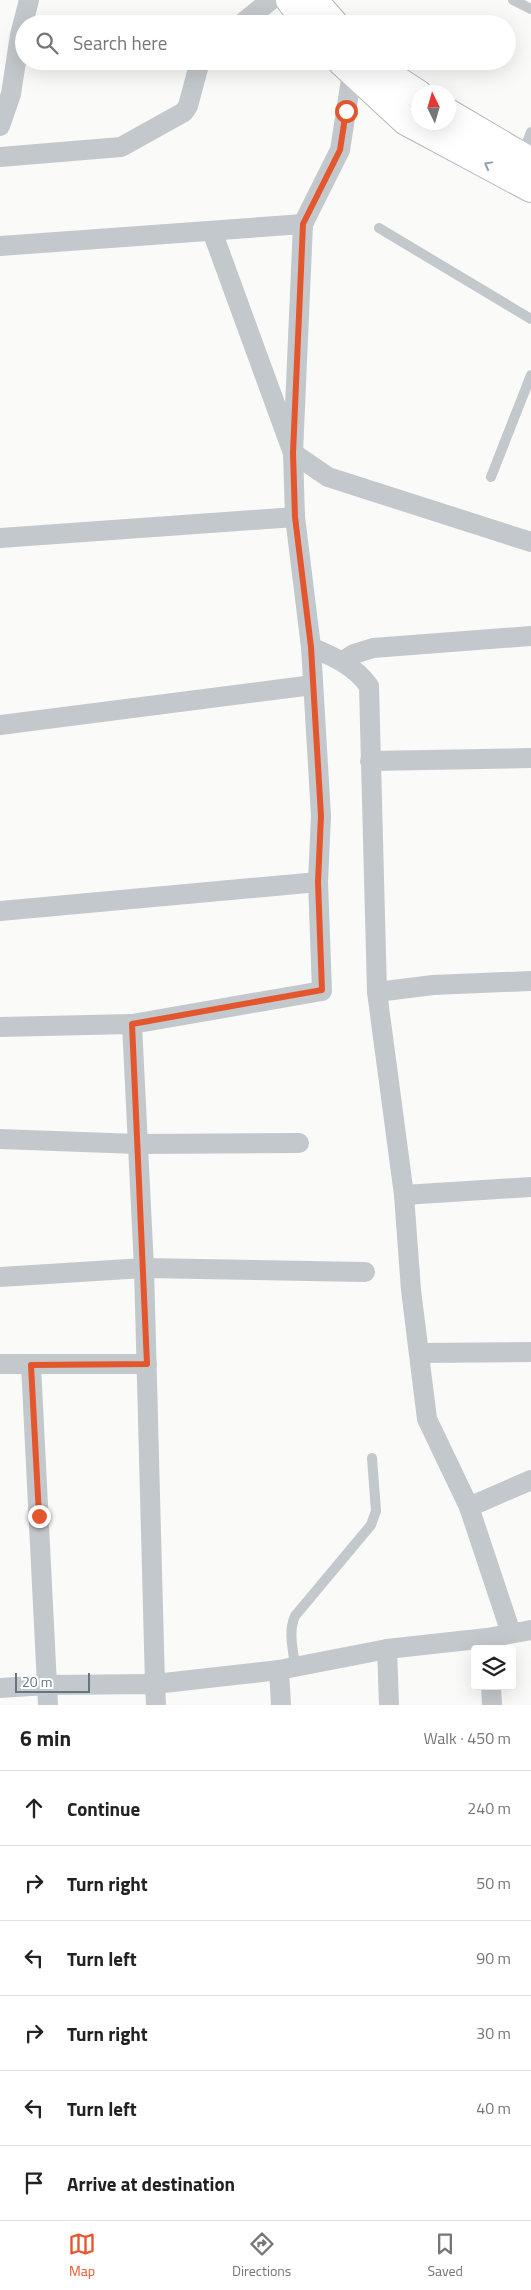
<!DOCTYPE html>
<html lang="en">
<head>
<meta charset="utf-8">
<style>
  :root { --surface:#fff; --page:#f6f6f6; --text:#222; --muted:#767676; --line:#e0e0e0; --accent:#e4572e }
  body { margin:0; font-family:"Titillium Web",sans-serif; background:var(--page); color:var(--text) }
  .controls { position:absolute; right:15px; bottom:15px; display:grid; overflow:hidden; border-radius:5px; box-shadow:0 5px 20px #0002 }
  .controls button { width:45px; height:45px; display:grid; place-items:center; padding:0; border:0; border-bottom:1px solid var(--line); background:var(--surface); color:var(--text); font:25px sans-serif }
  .compass { position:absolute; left:411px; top:85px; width:45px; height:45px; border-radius:50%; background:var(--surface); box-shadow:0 5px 20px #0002; rotate:355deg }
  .scale { position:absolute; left:15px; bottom:12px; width:75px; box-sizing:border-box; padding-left:5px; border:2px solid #657683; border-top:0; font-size:14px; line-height:18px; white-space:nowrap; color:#657683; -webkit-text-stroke:4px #fff; paint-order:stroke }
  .stop { position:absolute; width:15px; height:15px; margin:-11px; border:4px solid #e4572e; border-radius:50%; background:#fff }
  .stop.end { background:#e4572e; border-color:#fff; box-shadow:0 1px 5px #0008 }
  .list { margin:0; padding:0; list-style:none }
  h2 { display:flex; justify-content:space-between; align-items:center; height:65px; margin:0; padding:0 20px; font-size:21px }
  h2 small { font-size:16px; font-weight:400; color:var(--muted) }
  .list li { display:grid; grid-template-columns:32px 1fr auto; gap:15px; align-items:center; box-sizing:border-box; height:75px; padding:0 20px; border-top:1px solid var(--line) }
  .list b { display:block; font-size:19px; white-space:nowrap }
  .list em { font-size:16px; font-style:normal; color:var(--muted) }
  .icon { flex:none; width:28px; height:28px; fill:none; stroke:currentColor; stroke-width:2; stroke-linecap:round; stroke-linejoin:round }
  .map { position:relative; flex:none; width:531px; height:1705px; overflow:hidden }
  .search { position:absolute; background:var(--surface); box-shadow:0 5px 20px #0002; left:15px; right:15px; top:15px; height:55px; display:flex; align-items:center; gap:12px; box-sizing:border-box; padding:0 18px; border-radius:28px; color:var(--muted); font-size:19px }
  .sheet { height:515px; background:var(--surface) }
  nav { display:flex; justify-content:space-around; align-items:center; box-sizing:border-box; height:70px; border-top:1px solid var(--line); background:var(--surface); font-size:14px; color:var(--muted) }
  nav a { display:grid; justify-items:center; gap:2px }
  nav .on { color:var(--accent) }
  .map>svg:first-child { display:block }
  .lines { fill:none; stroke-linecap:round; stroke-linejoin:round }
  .secondary-casing { stroke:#b3babf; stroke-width:30 }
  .lane { stroke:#c3c8cc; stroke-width:10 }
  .street { stroke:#c3c8cc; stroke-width:20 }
  .secondary { stroke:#fff; stroke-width:28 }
  .oneway { stroke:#939fa8 }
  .route { stroke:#e4572e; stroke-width:6 }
</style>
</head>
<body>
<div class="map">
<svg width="531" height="1705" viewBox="0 0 531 1705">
  <rect width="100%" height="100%" fill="#fafaf8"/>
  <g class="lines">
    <defs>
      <g id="secondary">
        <polyline points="290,0 308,24"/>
        <polyline points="313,0 334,24"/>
        <polyline points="341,61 406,121 531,188"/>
        <polyline points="367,61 418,94"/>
        <polyline points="448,113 531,162"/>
      </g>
    </defs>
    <use href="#secondary" class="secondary-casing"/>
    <g class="lane">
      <polyline points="513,0 531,9"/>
      <polyline points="522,155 531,132"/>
      <polyline points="379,228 531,319"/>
      <polyline points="491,477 531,375"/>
      <path d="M295 1665C293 1649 288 1632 295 1616L371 1525 376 1511 372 1458"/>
    </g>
    <g class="street">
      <polyline points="241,24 271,0"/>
      <polyline points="0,126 11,94 20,35 29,0"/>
      <polyline points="0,157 121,147 184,112 188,106 200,61"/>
      <polyline points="212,231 293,453 328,477 531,542"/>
      <polyline points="0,246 303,224"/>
      <polyline points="0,538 295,517"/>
      <path d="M311 647C334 657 354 665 369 686L377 992 404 1195 411 1290 427 1419 469 1507 511 1633"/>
      <polyline points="343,661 354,654 373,648 531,636"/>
      <polyline points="0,725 313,685"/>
      <polyline points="370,761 531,758"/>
      <polyline points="0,911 318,882"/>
      <polyline points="377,992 433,985 531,981"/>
      <polyline points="0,1027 132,1024"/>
      <polyline points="0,1139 137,1144 299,1143"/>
      <polyline points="404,1195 531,1187"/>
      <polyline points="0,1277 144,1268 365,1272"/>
      <polyline points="419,1353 531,1352"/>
      <polyline points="0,1364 147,1364"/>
      <polyline points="31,1365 47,1685 155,1684 156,1705"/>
      <polyline points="469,1507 531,1480"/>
      <polyline points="387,1649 487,1638 531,1630"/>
      <polyline points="279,1670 387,1649 389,1705"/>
      <polyline points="491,1686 492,1705"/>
      <polyline points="0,1688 47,1685 48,1705"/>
      <polyline points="281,1705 279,1670 155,1684 144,1268 132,1024 322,991 318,882 321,816 311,647 295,517 293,453 303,224 340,150 352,73 360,66"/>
    </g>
    <use href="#secondary" class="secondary"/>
  </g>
  <defs><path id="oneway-chevron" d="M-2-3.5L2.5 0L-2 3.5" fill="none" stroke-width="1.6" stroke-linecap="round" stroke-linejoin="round" transform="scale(1.25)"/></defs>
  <use class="oneway" href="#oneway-chevron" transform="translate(488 165) rotate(-151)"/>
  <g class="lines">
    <polyline class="route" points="39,1516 31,1365 147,1364 132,1024 322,990 318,882 321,816 311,647 295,517 293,453 303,224 340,150 346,111"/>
  </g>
</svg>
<div class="controls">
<button><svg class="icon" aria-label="layers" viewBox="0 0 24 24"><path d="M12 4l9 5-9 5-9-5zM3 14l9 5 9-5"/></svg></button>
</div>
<svg class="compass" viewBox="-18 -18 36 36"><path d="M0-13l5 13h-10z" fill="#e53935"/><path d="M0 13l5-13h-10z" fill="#767676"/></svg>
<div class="scale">20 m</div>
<div class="stop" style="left:346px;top:111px"></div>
<div class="stop end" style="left:39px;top:1516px"></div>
<div class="search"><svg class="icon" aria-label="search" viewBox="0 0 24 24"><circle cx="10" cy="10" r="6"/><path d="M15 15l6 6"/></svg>Search here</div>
</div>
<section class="sheet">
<h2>6 min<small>Walk · 450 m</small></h2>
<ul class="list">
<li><svg class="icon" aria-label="ahead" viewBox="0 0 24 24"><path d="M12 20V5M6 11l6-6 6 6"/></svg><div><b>Continue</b></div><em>240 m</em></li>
<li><svg class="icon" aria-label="right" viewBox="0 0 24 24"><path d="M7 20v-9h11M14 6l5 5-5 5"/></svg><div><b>Turn right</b></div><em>50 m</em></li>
<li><svg class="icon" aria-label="left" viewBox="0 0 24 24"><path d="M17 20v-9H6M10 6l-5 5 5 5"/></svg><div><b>Turn left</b></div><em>90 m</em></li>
<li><svg class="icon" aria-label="right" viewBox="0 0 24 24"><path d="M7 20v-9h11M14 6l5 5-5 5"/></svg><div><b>Turn right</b></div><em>30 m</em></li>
<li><svg class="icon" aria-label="left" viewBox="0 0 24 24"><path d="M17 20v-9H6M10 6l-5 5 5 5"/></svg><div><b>Turn left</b></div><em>40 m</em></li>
<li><svg class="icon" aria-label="arrive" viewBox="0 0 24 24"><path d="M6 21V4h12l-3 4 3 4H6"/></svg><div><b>Arrive at destination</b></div></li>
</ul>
</section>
<nav>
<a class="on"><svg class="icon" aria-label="map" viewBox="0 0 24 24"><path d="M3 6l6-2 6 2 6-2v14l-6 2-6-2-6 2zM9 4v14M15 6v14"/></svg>Map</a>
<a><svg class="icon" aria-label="directions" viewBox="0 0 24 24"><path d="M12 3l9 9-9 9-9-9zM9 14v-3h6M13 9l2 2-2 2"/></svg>Directions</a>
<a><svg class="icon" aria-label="saved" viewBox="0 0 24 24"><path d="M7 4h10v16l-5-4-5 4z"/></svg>Saved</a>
</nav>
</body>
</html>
